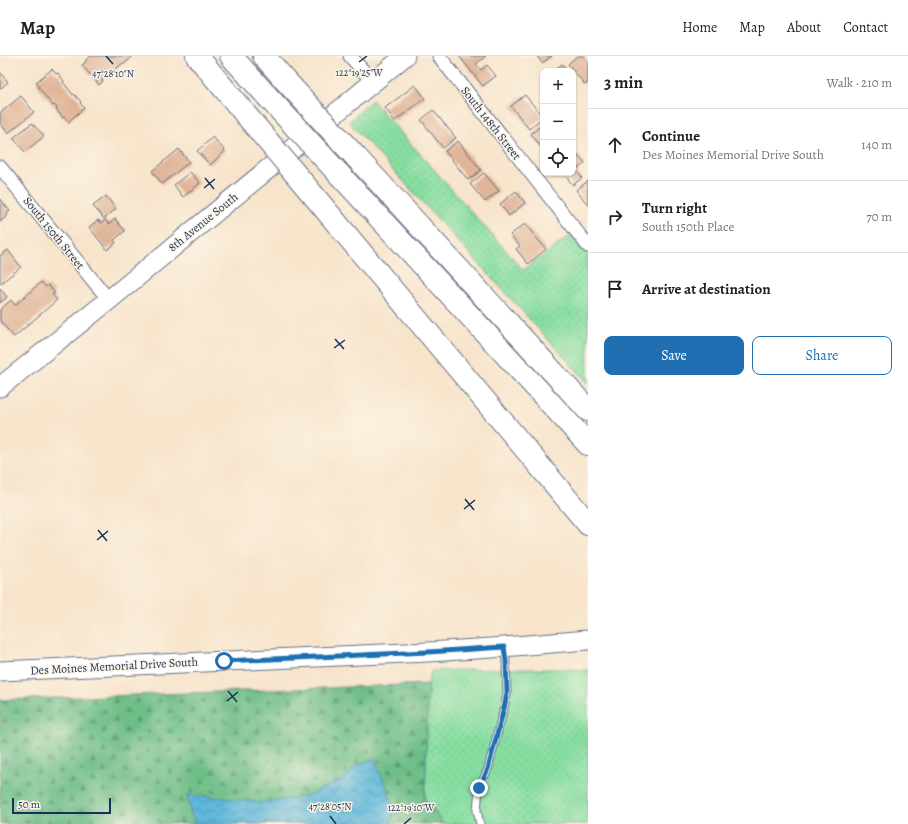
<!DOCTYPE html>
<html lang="en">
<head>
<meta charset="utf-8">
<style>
  :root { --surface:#fff; --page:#f6f6f6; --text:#222; --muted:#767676; --line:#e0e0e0; --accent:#1f6fb2 }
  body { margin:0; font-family:Alegreya,serif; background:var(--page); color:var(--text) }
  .controls { position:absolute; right:12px; top:12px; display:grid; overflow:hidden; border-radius:8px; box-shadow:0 1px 3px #0004 }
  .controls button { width:36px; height:36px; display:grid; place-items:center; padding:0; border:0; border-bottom:1px solid var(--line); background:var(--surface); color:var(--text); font:20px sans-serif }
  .scale { position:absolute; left:12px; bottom:10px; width:99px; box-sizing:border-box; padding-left:4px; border:2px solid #1b2f5e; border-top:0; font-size:11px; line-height:14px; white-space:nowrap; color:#1b2f5e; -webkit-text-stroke:3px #fcf5e5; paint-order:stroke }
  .stop { position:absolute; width:12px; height:12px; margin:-9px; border:3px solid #1f6fb2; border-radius:50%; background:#fff }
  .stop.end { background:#1f6fb2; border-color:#fff; box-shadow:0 1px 4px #0008 }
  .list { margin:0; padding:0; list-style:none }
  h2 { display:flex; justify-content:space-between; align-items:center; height:52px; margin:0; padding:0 16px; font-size:17px }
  h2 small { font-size:13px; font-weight:400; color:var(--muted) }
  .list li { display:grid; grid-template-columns:26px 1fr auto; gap:12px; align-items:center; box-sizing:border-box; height:72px; padding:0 16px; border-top:1px solid var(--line) }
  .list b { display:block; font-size:15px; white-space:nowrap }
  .list p { margin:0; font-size:13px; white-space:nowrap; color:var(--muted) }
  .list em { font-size:13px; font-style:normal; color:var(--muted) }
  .actions { display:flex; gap:8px; padding:12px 16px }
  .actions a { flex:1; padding:9px 0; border:1px solid var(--accent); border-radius:8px; text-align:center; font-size:14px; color:var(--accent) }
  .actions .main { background:var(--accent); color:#fff }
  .icon { flex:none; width:22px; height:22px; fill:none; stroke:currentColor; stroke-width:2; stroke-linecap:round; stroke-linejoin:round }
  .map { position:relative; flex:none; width:588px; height:768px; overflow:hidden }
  header { display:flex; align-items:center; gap:24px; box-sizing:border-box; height:56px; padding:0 20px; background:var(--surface); border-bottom:1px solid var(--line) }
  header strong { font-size:19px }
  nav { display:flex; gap:22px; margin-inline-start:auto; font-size:14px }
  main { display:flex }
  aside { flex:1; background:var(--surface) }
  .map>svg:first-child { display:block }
  .grass { fill:url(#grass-dots); stroke:#518680 }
  .forest { fill:url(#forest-firs); stroke:#447672 }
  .water { fill:url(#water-waves); stroke:#3c739c }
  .building { fill:#e0b497 }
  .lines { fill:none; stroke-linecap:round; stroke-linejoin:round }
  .lane-casing { stroke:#686e84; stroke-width:9 }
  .street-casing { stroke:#686e84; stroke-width:15 }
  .secondary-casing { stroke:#686e84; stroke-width:21 }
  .highway-casing { stroke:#686e84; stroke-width:24 }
  .lane { stroke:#fff; stroke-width:7 }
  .street { stroke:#fff; stroke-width:13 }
  .secondary { stroke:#fff; stroke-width:19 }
  .highway { stroke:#fff; stroke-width:22 }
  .highway-bridge-casing { stroke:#686e84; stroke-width:24; stroke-linecap:butt }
  .highway-bridge { stroke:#fff; stroke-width:22 }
  .route { stroke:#1f6fb2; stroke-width:5 }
  .ticks { fill:none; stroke:#1b2f5e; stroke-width:1.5 }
  .labels { text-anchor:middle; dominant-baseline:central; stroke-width:3; stroke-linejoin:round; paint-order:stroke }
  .street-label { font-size:12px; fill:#1b2f5e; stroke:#fcf5e5 }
  .ticks-label { font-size:10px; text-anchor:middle; fill:#1b2f5e; stroke:#fcf5e5; stroke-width:3; stroke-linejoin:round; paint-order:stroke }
</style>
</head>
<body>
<header>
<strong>Map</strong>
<nav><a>Home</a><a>Map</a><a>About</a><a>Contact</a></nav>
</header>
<main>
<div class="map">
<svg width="588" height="768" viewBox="0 0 588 768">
  <defs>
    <pattern id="grass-dots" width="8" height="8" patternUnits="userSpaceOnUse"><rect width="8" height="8" fill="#87dea1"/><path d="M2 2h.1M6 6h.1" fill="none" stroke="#74bf8d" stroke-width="1.8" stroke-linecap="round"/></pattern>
    <pattern id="forest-firs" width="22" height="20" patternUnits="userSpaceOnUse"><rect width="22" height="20" fill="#6dbd87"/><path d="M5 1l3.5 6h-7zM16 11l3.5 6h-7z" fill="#599a72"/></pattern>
    <pattern id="water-waves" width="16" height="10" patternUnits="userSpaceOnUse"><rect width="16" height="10" fill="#5db7da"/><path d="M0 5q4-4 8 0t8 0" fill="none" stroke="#4c95b4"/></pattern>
  </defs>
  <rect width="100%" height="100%" fill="#fcf5e5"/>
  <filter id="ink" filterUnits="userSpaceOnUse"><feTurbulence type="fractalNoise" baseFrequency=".025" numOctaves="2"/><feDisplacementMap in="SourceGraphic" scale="8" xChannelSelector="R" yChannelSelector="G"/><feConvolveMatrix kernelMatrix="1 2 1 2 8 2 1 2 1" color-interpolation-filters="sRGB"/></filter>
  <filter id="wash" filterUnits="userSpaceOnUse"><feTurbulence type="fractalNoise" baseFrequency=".012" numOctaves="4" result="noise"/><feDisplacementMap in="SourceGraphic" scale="16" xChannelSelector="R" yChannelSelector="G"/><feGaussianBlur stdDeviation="0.9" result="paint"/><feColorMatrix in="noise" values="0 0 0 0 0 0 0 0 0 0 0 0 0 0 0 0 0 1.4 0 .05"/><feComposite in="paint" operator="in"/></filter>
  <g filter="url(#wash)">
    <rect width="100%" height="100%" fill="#f7e4cb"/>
    <g class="grass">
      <polygon points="372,44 523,214 571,179 588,199 588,327 349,66"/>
      <polygon points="495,613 565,613 588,614 588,768 443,768 425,742 428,628 431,615"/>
    </g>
    <polygon class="forest" points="428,628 425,742 443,768 0,768 0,644"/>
    <polygon class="water" points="374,703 386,730 394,753 391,768 196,768 192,761 187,739 236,743 260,747 306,740 345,723 357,709"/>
    <g id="blocks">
      <g class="building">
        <polygon points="91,0 132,0 130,1 131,2 124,8 123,7 113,15 114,16 108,22 106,20 102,24 103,25 99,29 82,9 86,6 85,5"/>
        <polygon points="459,0 486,0 476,8 481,14 487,9 496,20 483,30"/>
        <polygon points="537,0 552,0 542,7"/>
        <polygon points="577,0 584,0 588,6 588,26 585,29 568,8"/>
        <polygon points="562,8 567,15 553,15"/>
        <polygon points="52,13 56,18 58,17 64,25 63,26 73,39 74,38 81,46 80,47 84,52 68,66 64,61 63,62 56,53 57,52 54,49 53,50 38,31 39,31 36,26"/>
        <polygon points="0,16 8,26 0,33"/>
        <polygon points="415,29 425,42 395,65 385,52"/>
        <polygon points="525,39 543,61 529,73 511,50"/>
        <polygon points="21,40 34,56 8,77 0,67 0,57"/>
        <polygon points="433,54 456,82 443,92 421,64"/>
        <polygon points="32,67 44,80 25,96 13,82"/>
        <polygon points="543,68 543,94 531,78"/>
        <polygon points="213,81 225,95 210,109 197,95"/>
        <polygon points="458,85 481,114 468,124 445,95"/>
        <polygon points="179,93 189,106 162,128 152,115"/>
        <polygon points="573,93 585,107 576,114 582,122 573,129 563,117 573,117"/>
        <polygon points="190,116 200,127 183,141 174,129"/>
        <polygon points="484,117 499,135 485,146 470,128"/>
        <polygon points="588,125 588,149 576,134"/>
        <polygon points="516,135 525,147 509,160 500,148"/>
        <polygon points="106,140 116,153 104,163 93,150"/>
        <polygon points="0,143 10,155 7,157 8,159 0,166"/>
        <polygon points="115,163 125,175 114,184 116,187 107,194 89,171 98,164 101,167 105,164 109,168"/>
        <polygon points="525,168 546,193 528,208 516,193 520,190 510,179"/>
        <polygon points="8,194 21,211 0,228 0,200"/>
        <polygon points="41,226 46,231 48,229 55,237 52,238 57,244 14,281 0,265 0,254 11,244 15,249"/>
        <polygon points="0,232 7,241 0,247"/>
      </g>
    </g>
  </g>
  <g filter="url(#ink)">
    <use href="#blocks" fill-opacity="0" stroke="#686e84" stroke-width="1"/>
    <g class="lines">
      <defs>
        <polyline id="lane" points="480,768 477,755 479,732 488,713 505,648 507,637 506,605 504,591"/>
        <g id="street">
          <polyline points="350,0 373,26"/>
          <polyline points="439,0 588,190"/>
          <polyline points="0,111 109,244"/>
        </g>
        <g id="secondary">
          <polyline points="0,331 109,244 405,0"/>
          <polyline points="0,615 428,596 492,592 588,584"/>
        </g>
        <g id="highway">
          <polyline points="197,0 246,59"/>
          <polyline points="231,0 267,40"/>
          <polyline points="264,0 285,24"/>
          <polyline points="356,101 588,354"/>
          <polyline points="338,117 588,388"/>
          <polyline points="314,140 588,468"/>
        </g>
      </defs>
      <use href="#lane" class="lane-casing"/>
      <use href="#street" class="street-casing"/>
      <use href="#secondary" class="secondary-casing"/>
      <use href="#highway" class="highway-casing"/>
      <use href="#lane" class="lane"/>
      <use href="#street" class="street"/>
      <use href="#secondary" class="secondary"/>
      <use href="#highway" class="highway"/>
      <defs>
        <g id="highway-bridge">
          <polyline points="285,24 356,101"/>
          <polyline points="267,40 338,117"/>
          <polyline points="246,59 314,140"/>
        </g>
      </defs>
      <use href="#highway-bridge" class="highway-bridge-casing"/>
      <use href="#highway-bridge" class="highway-bridge"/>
    </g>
  </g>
  <g class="lines" filter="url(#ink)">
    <polyline class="route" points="224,605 428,596 504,591 506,605 507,637 505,648 488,713 479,732"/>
  </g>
  <path class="ticks" d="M106 0 113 8M359 6 367 0M205 122 214 133M204 132 215 123M335 283 344 293M334 292 345 284M465 443 474 454M464 453 475 444M98 474 107 485M97 484 108 475M228 635 237 646M227 645 238 636M330 760 336 768M404 768 411 762"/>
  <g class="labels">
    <g class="street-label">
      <text transform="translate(491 67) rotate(52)">South 148th Street</text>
      <text transform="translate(203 166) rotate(-39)">8th Avenue South</text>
      <text transform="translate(54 177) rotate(51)">South 150th Street</text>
      <text transform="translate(114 610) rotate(-3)">Des Moines Memorial Drive South</text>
    </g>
  </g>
  <g class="ticks-label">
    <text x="359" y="20">122°19'25"W</text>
    <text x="113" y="21">47°28'10"N</text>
    <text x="330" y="754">47°28'05"N</text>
    <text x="411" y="755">122°19'10"W</text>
  </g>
</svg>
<div class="controls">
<button>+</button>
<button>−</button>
<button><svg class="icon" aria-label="locate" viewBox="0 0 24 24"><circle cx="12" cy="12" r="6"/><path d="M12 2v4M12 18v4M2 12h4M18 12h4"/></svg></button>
</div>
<div class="scale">50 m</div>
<div class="stop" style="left:224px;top:605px"></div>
<div class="stop end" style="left:479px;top:732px"></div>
</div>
<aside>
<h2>3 min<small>Walk · 210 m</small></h2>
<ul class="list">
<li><svg class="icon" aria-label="ahead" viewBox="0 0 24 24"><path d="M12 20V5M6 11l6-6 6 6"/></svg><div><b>Continue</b><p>Des Moines Memorial Drive South</p></div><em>140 m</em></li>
<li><svg class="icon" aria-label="right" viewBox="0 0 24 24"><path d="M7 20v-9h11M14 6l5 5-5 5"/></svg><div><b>Turn right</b><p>South 150th Place</p></div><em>70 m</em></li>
<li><svg class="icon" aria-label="arrive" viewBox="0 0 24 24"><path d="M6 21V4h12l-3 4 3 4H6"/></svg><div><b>Arrive at destination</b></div></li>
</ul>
<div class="actions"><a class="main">Save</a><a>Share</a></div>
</aside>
</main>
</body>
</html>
